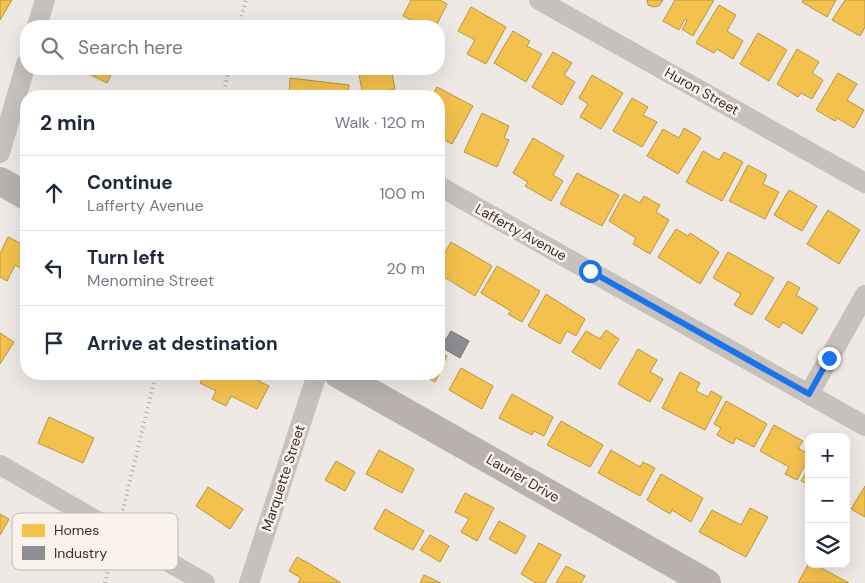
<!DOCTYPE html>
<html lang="en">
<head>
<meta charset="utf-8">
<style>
  :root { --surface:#fff; --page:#f2f2f3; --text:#1f2937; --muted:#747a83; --line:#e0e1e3 }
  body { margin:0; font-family:"DM Sans",sans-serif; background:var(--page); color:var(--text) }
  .controls { position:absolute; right:15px; bottom:15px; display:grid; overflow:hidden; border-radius:10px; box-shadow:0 5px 20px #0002 }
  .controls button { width:45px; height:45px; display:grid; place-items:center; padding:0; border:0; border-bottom:1px solid var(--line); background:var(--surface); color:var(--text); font:25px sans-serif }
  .stop { position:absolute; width:15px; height:15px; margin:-11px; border:4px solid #1a73e8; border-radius:50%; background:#fff }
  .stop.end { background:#1a73e8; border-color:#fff; box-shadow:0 1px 5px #0008 }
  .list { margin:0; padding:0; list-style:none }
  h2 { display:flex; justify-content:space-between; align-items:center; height:65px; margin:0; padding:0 20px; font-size:21px }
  h2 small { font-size:16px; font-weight:400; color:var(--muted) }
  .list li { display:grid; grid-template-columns:32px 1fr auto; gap:15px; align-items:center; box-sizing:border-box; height:75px; padding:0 20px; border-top:1px solid var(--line) }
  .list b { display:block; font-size:19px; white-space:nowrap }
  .list p { margin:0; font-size:16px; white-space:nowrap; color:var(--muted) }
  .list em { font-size:16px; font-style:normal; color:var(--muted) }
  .icon { flex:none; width:28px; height:28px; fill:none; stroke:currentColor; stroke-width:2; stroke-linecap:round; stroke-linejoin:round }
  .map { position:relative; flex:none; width:865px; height:583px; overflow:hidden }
  .search { position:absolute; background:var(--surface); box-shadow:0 5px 20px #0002; left:20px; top:20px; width:425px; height:55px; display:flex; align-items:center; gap:12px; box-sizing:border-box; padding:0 18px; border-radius:20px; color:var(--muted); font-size:19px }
  .panel { position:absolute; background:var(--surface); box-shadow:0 5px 20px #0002; left:20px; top:90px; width:425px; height:290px; border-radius:20px }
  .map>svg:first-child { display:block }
  .homes { fill:#f2c14e; stroke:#ba9544 }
  .industry { fill:#8d8d92; stroke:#747073 }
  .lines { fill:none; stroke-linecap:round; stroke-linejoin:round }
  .street { stroke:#c7c1bd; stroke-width:20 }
  .secondary { stroke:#b8b1ad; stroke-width:28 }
  .rail { stroke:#afaaa7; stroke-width:4; stroke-dasharray:1 4; stroke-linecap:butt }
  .route { stroke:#1a73e8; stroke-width:6 }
  .labels { text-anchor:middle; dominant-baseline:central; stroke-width:5; stroke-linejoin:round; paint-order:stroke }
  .street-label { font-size:14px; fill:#382e2b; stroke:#faf3ec }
  .key { fill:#faf3ec; stroke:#c0b8b2; stroke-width:1 }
  .key-label { font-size:14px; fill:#382e2b }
</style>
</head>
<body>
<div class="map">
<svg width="865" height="583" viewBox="0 0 865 583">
  <rect width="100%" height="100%" fill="#eee9e4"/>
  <g class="homes">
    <polygon points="0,0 12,0 0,20"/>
    <polygon points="411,0 440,0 447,4 436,26 423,26 403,16"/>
    <polygon points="647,0 663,0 659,6 654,7 648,5"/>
    <polygon points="675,0 714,0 693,36 682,29 687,21 685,19 679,30 663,21"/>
    <polygon points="803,0 836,0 827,17 802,2"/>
    <polygon points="845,0 865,0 865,27 860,36 832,20"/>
    <polygon points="719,5 736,15 727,31 743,41 733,59 717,49 714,53 696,43"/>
    <polygon points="471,7 506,27 486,64 467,54 475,40 458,31"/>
    <polygon points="513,31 530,41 527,46 542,54 526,82 494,63"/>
    <polygon points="758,33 787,50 769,81 740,64"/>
    <polygon points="797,49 819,62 812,73 823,80 812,99 801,93 798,97 777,84"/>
    <polygon points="553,52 572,63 564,75 575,82 562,105 532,87"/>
    <polygon points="79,69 114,69 107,83"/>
    <polygon points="358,69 391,69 395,89 381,92 381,96 363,96"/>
    <polygon points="838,73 857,84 847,100 864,110 854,128 837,118 835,121 816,110"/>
    <polygon points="592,75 623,93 601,129 580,117 588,104 579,98"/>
    <polygon points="290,78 349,85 348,96 289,95"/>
    <polygon points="437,87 473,106 452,144 439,137 439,96 432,96"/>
    <polygon points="632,98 648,107 643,115 657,122 642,147 613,131"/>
    <polygon points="482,113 509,126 504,138 509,140 497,167 464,152"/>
    <polygon points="684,128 701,138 678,174 647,156 663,129 679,138"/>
    <polygon points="533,138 564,156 553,175 563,181 551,201 525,186 528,182 513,173"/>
    <polygon points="703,151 719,160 724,152 743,162 722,201 686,182"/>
    <polygon points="748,165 767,175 763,184 779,192 765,219 729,201"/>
    <polygon points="577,173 619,195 602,226 560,204"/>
    <polygon points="789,190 817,206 802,231 774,215"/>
    <polygon points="624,194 640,203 644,196 660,205 656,212 669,220 650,254 633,244 636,238 609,221"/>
    <polygon points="828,210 860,230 839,264 807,244"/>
    <polygon points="676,229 688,236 690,233 719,252 700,284 658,257"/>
    <polygon points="8,237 26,246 26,271 15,265 7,281 0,277 0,254"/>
    <polygon points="451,242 492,266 475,296 439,274 439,263"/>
    <polygon points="728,252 774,278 752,315 734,305 741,294 713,278"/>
    <polygon points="497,266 540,291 522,322 508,314 511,311 481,293"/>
    <polygon points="788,281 800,288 796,295 818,308 802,334 783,322 779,328 765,319"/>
    <polygon points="546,294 585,319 576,336 567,331 560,344 528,326"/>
    <polygon points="606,330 619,339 600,369 572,352 586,331 600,339"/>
    <polygon points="0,333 14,342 0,364"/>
    <polygon points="638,349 657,360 650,372 663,379 650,402 618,384"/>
    <polygon points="439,352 447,356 439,373"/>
    <polygon points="461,368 493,386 482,409 449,390"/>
    <polygon points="680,372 700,383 696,391 708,397 711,391 722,397 705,430 662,408"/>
    <polygon points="205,374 218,374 224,376 225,374 244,374 269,386 257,409 231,396 226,406 212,399 216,391 200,383"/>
    <polygon points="420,374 439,374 435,382"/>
    <polygon points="512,394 553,417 544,436 534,431 532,435 499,418"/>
    <polygon points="726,401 767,424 754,447 736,438 733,444 717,435 721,428 714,424"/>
    <polygon points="49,417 94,438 83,463 38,443"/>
    <polygon points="561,421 603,445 590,467 547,445"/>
    <polygon points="774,425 803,441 798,448 809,454 809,458 797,480 785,474 789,467 760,451"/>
    <polygon points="379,450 414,469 402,493 366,474"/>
    <polygon points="611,450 640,467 643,462 655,468 640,496 598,473"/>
    <polygon points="336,461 355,472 345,491 325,480"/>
    <polygon points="809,467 809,485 801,481"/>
    <polygon points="661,474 703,498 691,522 672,510 670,514 647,500"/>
    <polygon points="865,486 865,517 851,509"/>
    <polygon points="208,487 243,509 230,529 196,506"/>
    <polygon points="465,493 494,508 477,541 461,532 469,519 455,512"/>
    <polygon points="750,508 768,517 746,557 699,532 712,510 741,525"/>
    <polygon points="385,509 424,531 413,550 374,529"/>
    <polygon points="0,514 9,519 0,535"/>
    <polygon points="499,521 526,536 516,554 489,539"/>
    <polygon points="430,535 449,546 440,562 420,550"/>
    <polygon points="539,543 561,555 545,583 536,583 521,574"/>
    <polygon points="297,557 310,564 341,583 298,583 301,578 289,571"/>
    <polygon points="809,563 809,564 814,564 849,583 798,583"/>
    <polygon points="566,566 585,576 581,583 556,583"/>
    <polygon points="424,575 441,583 420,583"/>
  </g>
  <polygon class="industry" points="451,331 469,341 460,358 441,347"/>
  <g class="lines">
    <g class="street">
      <polyline points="539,0 865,183"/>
      <polyline points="37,26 45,0"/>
      <polyline points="0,153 26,64"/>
      <polyline points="439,186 865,426"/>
      <polyline points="809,394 865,295"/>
      <polyline points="0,465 205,583"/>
      <polyline points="249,583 317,374"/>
    </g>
    <g class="secondary">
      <polyline points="0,181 26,196"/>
      <polyline points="338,374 707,583"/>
    </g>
    <g class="rail">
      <polyline points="239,26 246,0"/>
      <polyline points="223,96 229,69"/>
      <polyline points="105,583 156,374"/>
    </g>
  </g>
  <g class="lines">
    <polyline class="route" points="590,271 809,394 829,358"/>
  </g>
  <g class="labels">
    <g class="street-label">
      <text transform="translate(702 91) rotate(29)">Huron Street</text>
      <text transform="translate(521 232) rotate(29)">Lafferty Avenue</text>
      <text transform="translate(283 478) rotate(-72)">Marquette Street</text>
      <text transform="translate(523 478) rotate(30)">Laurier Drive</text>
    </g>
  </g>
  <rect x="12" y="513" width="166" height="57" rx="8" class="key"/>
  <rect x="22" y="524" width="23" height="13" fill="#f2c14e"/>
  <rect x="22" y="546" width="23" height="14" fill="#8d8d92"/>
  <g class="key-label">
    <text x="54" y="535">Homes</text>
    <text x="54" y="558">Industry</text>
  </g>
</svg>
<div class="controls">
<button>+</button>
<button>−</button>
<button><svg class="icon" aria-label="layers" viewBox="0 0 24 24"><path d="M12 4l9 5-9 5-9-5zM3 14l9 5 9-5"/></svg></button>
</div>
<div class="stop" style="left:590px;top:271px"></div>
<div class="stop end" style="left:829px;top:358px"></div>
<div class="search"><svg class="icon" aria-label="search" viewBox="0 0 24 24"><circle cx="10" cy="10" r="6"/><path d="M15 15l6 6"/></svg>Search here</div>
<section class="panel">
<h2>2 min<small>Walk · 120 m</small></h2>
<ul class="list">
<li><svg class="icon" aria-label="ahead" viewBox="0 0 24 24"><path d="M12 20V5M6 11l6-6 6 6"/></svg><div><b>Continue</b><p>Lafferty Avenue</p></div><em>100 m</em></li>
<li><svg class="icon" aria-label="left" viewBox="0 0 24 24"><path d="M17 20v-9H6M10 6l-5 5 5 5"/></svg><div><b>Turn left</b><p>Menomine Street</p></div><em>20 m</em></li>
<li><svg class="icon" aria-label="arrive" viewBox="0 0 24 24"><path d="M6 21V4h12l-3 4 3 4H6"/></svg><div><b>Arrive at destination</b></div></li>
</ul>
</section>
</div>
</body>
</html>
